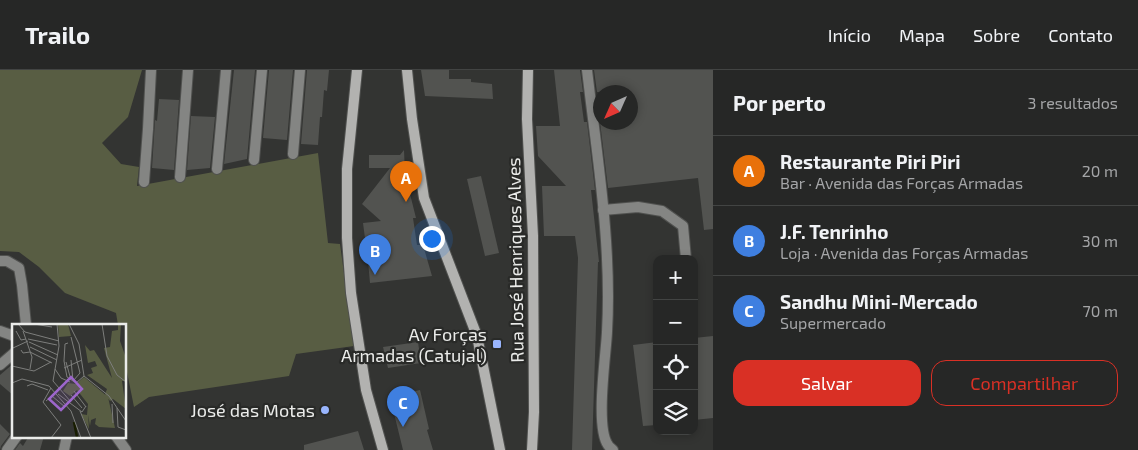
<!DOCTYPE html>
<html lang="pt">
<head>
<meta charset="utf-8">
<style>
  :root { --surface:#262726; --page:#323332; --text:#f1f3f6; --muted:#a4a5a7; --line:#424443; --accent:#d93025 }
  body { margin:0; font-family:"Exo 2",sans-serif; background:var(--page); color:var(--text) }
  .controls { position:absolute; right:15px; bottom:15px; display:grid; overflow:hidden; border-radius:10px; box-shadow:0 2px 8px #0003 }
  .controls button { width:45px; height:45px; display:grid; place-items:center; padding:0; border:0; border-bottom:1px solid var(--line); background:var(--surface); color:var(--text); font:25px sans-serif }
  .compass { position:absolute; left:593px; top:15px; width:45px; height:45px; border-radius:50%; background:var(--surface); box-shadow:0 2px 8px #0003; rotate:225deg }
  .you { position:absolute; left:431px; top:168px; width:18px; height:18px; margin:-12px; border:4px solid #fff; border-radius:50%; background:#1a73e8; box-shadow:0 0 0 8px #1a73e833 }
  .badge { display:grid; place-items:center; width:32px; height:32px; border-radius:50%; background:var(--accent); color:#fff; font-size:16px; font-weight:700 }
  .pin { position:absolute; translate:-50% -41px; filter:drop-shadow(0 1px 2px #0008) }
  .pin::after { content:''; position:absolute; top:26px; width:18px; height:15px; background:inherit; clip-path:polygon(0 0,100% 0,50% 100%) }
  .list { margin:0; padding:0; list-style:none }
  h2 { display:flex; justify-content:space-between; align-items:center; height:65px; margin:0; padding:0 20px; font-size:21px }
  h2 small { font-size:16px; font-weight:400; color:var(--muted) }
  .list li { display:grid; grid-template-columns:32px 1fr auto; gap:15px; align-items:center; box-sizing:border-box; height:70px; padding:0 20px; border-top:1px solid var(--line) }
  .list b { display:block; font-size:19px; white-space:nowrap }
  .list p { margin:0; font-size:16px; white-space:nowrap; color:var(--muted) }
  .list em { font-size:16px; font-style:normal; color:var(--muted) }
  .actions { display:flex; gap:10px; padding:15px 20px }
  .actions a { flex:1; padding:11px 0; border:1px solid var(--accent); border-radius:15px; text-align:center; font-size:18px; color:var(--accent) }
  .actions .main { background:var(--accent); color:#fff }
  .icon { flex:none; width:28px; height:28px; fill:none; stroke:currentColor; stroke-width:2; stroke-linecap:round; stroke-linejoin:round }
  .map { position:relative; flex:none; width:713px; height:380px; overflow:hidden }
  header { display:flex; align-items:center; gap:30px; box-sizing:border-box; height:70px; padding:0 25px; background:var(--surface); border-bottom:1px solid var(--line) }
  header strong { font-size:24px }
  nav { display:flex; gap:28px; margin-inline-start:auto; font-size:18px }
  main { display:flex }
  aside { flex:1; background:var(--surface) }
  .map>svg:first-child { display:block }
  .green { fill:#585d43 }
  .building { fill:#525350 }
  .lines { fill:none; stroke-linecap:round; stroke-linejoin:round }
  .lane-casing { stroke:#50514f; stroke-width:12 }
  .street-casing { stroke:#50514f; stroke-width:12 }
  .secondary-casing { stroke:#50514f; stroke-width:12 }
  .lane { stroke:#848583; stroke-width:10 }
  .street { stroke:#848583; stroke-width:10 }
  .secondary { stroke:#b2b2b0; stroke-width:10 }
  .poi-dot { fill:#99b5fd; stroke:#292a28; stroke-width:2 }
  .labels { text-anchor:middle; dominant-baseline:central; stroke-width:4.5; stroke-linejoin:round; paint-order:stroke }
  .street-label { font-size:18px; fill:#ebecea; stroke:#292a28 }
  .poi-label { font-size:18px; fill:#ebecea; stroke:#292a28; text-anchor:end }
  .inset-river { fill:none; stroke:#181d00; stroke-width:2.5 }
  .inset-road { fill:none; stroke:#7d7e7c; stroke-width:1 }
  .view { fill:#9d66cc; fill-opacity:0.15; stroke:#9d66cc; stroke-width:2.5 }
  .inset-edge { fill:none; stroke:#ebecea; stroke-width:2.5 }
</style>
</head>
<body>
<header>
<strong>Trailo</strong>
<nav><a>Início</a><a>Mapa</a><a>Sobre</a><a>Contato</a></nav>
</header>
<main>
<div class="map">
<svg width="713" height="380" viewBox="0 0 713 380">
  <rect width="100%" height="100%" fill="#333432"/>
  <polygon class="green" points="0,0 142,0 128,47 102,73 121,94 139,97 137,116 318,83 328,173 340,174 354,276 296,284 289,306 149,327 134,337 125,292 125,255 118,255 116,243 65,223 39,197 19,182 0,181"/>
  <g class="building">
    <polygon points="234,0 255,0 247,89 224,94"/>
    <polygon points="269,0 293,0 287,70 263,68"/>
    <polygon points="307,0 329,0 327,21 324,20 322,47 320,47 318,75 301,74"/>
    <polygon points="421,0 449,0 449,9 471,9 471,12 492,14 493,29 425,26"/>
    <polygon points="554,0 580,0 583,22 580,22 584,52 587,52 595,120 591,120 599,192 598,192 592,380 572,380 578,188 575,166 544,166 542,116 566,116 538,86 536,56 560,56"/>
    <polygon points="594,0 713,0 713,159 704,160 698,108 608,118 600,52 630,52 630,22 597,22"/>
    <polygon points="159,29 179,30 174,100 152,98 155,50 157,51"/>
    <polygon points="191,46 215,47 210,98 187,100"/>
    <polygon points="404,80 405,104 416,148 413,148 417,175 423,175 432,206 370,213 368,191 363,153 381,151 362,134 390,98 369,98 369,85 400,85"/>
    <polygon points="481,106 499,183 485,186 467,109"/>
    <polygon points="713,266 713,348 694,350 694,268"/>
    <polygon points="418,272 421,293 388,298 383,277"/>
    <polygon points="657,272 657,355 643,356 633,275"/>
    <polygon points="14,293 14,326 0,314 0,305"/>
    <polygon points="420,320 429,359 427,360 433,380 403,380 390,327"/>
    <polygon points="0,354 10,364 1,376 0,380"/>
    <polygon points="358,361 364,380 304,380 304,375"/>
    <polygon points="29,366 44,366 40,380 15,380 20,373 23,376"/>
  </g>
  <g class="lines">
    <defs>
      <g id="lane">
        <path d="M587 0C597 86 612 175 607 262 606 285 595 357 608 375 609 377 611 378 613 380"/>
        <polyline points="603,140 638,137 662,141 683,156 686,189"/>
      </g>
      <g id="street">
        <polyline points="293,84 300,0"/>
        <polyline points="254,90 262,0"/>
        <polyline points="217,99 226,0"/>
        <polyline points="180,107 188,0"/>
        <polyline points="144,112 148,59 151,0"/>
        <polyline points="0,191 7,191 19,198 22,215 26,255"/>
        <polyline points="0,261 14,266"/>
        <polyline points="0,295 14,283"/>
        <polyline points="116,366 126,380"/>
        <polyline points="7,380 17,366"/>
        <polyline points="64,380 67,366"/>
      </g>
      <g id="secondary">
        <polyline points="357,0 347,99 347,168 351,223 366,320 383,380"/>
        <polyline points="407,0 412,49 424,128 477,266 500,380"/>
        <polyline points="528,0 527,49 533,166 534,342 532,380"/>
      </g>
    </defs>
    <use href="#lane" class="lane-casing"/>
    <use href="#street" class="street-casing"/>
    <use href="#secondary" class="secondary-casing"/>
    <use href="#lane" class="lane"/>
    <use href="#street" class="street"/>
    <use href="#secondary" class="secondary"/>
  </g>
  <g class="poi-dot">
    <rect x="492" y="269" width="10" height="10" rx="2.5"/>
    <circle cx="325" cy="340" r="5"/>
  </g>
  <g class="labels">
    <g class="street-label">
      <text transform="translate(515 190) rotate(-91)">Rua José Henriques Alves</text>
    </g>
    <g class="poi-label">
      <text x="487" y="264">Av Forças<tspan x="487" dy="21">Armadas (Catujal)</tspan></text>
      <text x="315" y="340">José das Motas</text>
    </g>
  </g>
  <g transform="translate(12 254)">
    <rect width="114" height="114" fill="#333432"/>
    <path d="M46 0H56L59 12 47 13ZM109 0 108 17 114 34V57H110L114 85 101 75 98 77 93 70 95 65 75 51 81 49 79 44 85 42 83 37 76 39 73 21 78 27 82 26 100 54 92 24 98 23 100 7 106 6V1ZM72 53 96 73 103 104 87 103 83 100 84 94 79 96 78 102 76 91 77 105 69 90 75 91 76 80 65 66 58 72 51 67 56 59 64 60Z" fill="#585d43"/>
    <path class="inset-river" d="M62 98 65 113"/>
    <path class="inset-road" d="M6 0 13 8 47 17M22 0 40 3M45 0 47 22 41 57 59 78M57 0 67 20 72 52M90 0 95 32 105 51 114 58M4 7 9 16 14 15M11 7 20 33 18 45M59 13 68 49 61 57M16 15 45 21M17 18 46 31M56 19 53 20 52 37 55 53 64 59 72 52M18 23 45 36M1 24 16 17M9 26 11 29 18 28 40 39M59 36 61 57M54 38 59 56M0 42 22 47 39 38M52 44 70 36M43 45 49 54 58 58M72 52 97 72 114 97M0 59 10 55 37 62 59 87 69 114M15 62 20 60 36 66M39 64 31 78 49 101 39 114M62 67 74 83M46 70 70 88 74 82M59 71 70 84M34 77 40 72 53 83M100 80 101 99M105 84 106 103 114 106M68 87 79 114"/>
    <path class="view" d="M59 53 70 65 49 86 37 75Z"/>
    <rect width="114" height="114" class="inset-edge"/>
  </g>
</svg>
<div class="controls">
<button>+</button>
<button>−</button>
<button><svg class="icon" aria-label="locate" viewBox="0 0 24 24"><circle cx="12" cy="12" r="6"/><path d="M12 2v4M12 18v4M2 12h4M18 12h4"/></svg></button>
<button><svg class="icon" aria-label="layers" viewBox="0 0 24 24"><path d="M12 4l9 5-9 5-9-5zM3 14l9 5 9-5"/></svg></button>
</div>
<svg class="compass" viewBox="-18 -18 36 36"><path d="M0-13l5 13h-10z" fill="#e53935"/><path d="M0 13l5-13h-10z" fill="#a4a5a7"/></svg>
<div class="you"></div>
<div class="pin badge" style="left:406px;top:132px;background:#e8710a">A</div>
<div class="pin badge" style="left:375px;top:205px;background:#3f7fe0">B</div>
<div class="pin badge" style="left:403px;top:357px;background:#3f7fe0">C</div>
</div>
<aside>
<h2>Por perto<small>3 resultados</small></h2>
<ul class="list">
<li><span class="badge" style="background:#e8710a">A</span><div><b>Restaurante Piri Piri</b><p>Bar · Avenida das Forças Armadas</p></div><em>20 m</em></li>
<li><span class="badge" style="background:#3f7fe0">B</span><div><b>J.F. Tenrinho</b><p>Loja · Avenida das Forças Armadas</p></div><em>30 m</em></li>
<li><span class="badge" style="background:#3f7fe0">C</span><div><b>Sandhu Mini-Mercado</b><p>Supermercado</p></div><em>70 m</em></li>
</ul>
<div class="actions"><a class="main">Salvar</a><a>Compartilhar</a></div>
</aside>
</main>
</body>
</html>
